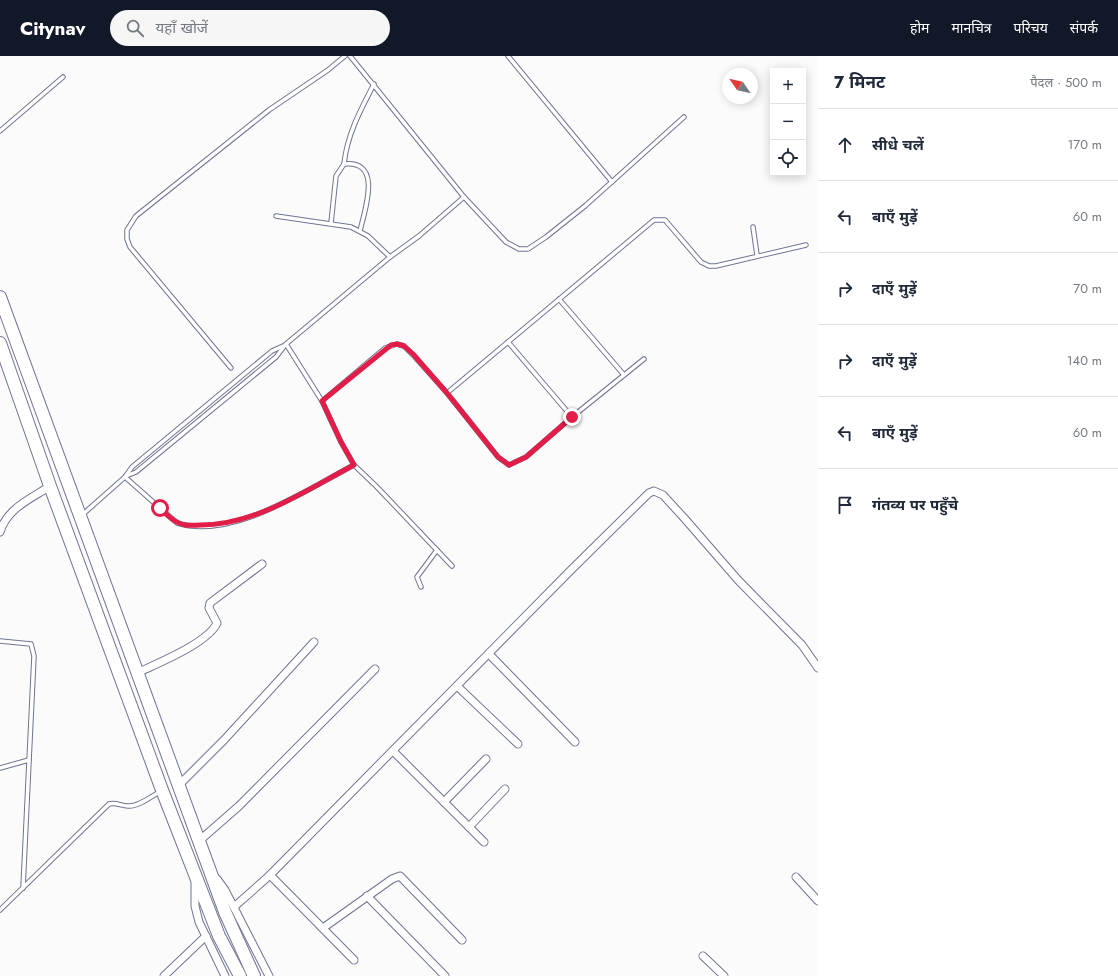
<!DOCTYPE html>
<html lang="hi">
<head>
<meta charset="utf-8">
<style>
  :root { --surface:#fff; --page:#f6f6f7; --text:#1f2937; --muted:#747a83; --line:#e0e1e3; --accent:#111827 }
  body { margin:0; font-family:Jost,"Noto Sans Devanagari",sans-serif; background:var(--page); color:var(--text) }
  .controls { position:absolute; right:12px; top:12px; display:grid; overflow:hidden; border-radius:0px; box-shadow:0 2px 10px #0003 }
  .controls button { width:36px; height:36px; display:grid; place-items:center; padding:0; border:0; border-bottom:1px solid var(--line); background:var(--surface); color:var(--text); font:20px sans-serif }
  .compass { position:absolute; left:722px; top:12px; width:36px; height:36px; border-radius:50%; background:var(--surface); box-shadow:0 2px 10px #0003; rotate:304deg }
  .stop { position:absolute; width:12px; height:12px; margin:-9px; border:3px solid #e11d48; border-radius:50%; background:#fff }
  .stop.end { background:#e11d48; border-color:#fff; box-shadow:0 1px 4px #0008 }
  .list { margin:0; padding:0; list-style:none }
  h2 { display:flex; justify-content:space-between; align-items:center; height:52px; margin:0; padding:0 16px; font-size:17px }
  h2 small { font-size:13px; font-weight:400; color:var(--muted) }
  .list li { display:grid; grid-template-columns:26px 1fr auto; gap:12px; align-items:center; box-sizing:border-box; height:72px; padding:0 16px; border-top:1px solid var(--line) }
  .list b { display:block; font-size:15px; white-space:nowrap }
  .list em { font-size:13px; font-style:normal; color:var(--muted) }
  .icon { flex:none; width:22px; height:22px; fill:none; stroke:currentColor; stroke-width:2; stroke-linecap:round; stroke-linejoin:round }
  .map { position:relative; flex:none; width:818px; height:920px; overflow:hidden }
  header { display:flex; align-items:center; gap:24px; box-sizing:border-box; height:56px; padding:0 20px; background:var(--accent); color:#fff }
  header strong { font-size:19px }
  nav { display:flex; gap:22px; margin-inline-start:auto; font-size:14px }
  .search { width:280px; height:36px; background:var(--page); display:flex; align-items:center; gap:10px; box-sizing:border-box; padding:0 14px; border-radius:22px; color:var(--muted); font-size:15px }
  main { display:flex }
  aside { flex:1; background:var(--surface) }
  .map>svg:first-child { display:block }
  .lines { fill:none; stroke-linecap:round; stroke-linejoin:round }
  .service-casing { stroke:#6f7592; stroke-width:5.5 }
  .minor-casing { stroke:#6f7592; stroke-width:9 }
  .trunk-casing { stroke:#6f7592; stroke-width:14 }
  .service { stroke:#fff; stroke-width:3.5 }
  .minor { stroke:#fff; stroke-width:7 }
  .trunk { stroke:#fff; stroke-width:12 }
  .route { stroke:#e11d48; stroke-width:5 }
</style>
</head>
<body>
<header>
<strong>Citynav</strong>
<div class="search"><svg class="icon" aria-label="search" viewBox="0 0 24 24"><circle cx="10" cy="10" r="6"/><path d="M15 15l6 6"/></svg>यहाँ खोजें</div>
<nav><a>होम</a><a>मानचित्र</a><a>परिचय</a><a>संपर्क</a></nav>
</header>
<main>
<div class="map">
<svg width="818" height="920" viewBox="0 0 818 920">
  <rect width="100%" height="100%" fill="#fbfbfb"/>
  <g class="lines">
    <defs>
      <g id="service">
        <polyline points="350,0 464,141 506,186 519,193 528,193 546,181 585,150 684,61"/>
        <polyline points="508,0 612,126"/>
        <polyline points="0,75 63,21"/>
        <path d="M344 108C347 79 360 55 374 28"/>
        <polyline points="276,160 351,171 368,180 390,201"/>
        <path d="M331 167 336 120 344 108C383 104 365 153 360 175"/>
        <polyline points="753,171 757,199"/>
        <polyline points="559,243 624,319"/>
        <polyline points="508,286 572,361"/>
        <polyline points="286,288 322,345 341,386 354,409 377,431 452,510"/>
        <polyline points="231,312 130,191 127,183 127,174 136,160 269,54 328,14 345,0"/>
        <polyline points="447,337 654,164 665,164 701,206 709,210 716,210 806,189"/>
        <polyline points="322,345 385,292 397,288 404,290 413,299 447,337 498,401 509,409 526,401 572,361 644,303"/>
        <polyline points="126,420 136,416 276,301 286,288 390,201 419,180 464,141"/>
        <path d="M125 421 177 467C233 484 306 434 354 409"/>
        <polyline points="82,459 125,421 132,411 272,295 283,290"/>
        <polyline points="421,531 417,521 437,494"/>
        <polyline points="0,585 31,588 34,600 23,832"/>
        <polyline points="0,712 29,704"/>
        <path d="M0 854 109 748C116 746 121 750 128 750 138 751 152 740 161 735"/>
      </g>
      <g id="minor">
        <path d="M0 476C7 452 31 443 50 430"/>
        <polyline points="489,598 575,686"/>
        <path d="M137 617C158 607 208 587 217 567L209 552 210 547 262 508"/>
        <polyline points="457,630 518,688"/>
        <polyline points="393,695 484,786"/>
        <polyline points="179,729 224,684 314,586"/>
        <polyline points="444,746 486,703"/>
        <polyline points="469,771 505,733"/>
        <polyline points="199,785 239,750 375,613"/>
        <polyline points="270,819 354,904"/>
        <polyline points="796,821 818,845"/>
        <polyline points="217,823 225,834 269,920"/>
        <polyline points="195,827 195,850 199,866 225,920"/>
        <polyline points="367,840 445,920"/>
        <polyline points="234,851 270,819 571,514 649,437 654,435 663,439 685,463 738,524 802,589 818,612"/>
        <polyline points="323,872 392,823 400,820 462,884"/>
        <polyline points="703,900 724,920"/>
        <polyline points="164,920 206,880"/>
      </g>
      <g id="trunk">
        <polyline points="0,241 225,856 254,920"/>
        <polyline points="0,287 50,430 162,734 219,880 240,920"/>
      </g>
    </defs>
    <use href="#service" class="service-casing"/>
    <use href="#minor" class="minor-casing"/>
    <use href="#trunk" class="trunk-casing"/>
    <use href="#service" class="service"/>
    <use href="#minor" class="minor"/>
    <use href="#trunk" class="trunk"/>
  </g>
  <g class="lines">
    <path class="route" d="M160 452C165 457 170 463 177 466 184 471 193 469 201 469 256 469 306 434 354 409L341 386 322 345 391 289 397 288 404 290 413 298 447 337 498 401 509 409 526 401 572 361"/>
  </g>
</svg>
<div class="controls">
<button>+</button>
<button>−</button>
<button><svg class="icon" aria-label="locate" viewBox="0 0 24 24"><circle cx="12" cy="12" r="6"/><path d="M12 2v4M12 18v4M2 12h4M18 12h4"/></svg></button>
</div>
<svg class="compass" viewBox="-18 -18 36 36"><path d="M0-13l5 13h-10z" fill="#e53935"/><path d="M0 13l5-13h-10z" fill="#747a83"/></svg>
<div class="stop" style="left:160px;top:452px"></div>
<div class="stop end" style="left:572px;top:361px"></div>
</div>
<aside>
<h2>7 मिनट<small>पैदल · 500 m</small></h2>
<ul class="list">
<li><svg class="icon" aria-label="ahead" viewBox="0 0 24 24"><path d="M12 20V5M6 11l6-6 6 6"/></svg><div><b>सीधे चलें</b></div><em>170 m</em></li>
<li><svg class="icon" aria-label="left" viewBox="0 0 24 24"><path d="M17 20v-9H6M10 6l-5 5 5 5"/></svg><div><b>बाएँ मुड़ें</b></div><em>60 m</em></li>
<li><svg class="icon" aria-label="right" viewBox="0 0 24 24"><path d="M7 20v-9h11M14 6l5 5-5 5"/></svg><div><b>दाएँ मुड़ें</b></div><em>70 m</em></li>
<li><svg class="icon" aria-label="right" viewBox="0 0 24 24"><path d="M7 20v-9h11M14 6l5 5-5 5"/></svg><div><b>दाएँ मुड़ें</b></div><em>140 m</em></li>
<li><svg class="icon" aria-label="left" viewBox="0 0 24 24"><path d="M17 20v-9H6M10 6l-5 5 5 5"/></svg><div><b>बाएँ मुड़ें</b></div><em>60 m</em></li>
<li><svg class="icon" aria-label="arrive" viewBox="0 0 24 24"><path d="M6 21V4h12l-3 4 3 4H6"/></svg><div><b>गंतव्य पर पहुँचे</b></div></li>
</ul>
</aside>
</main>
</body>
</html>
